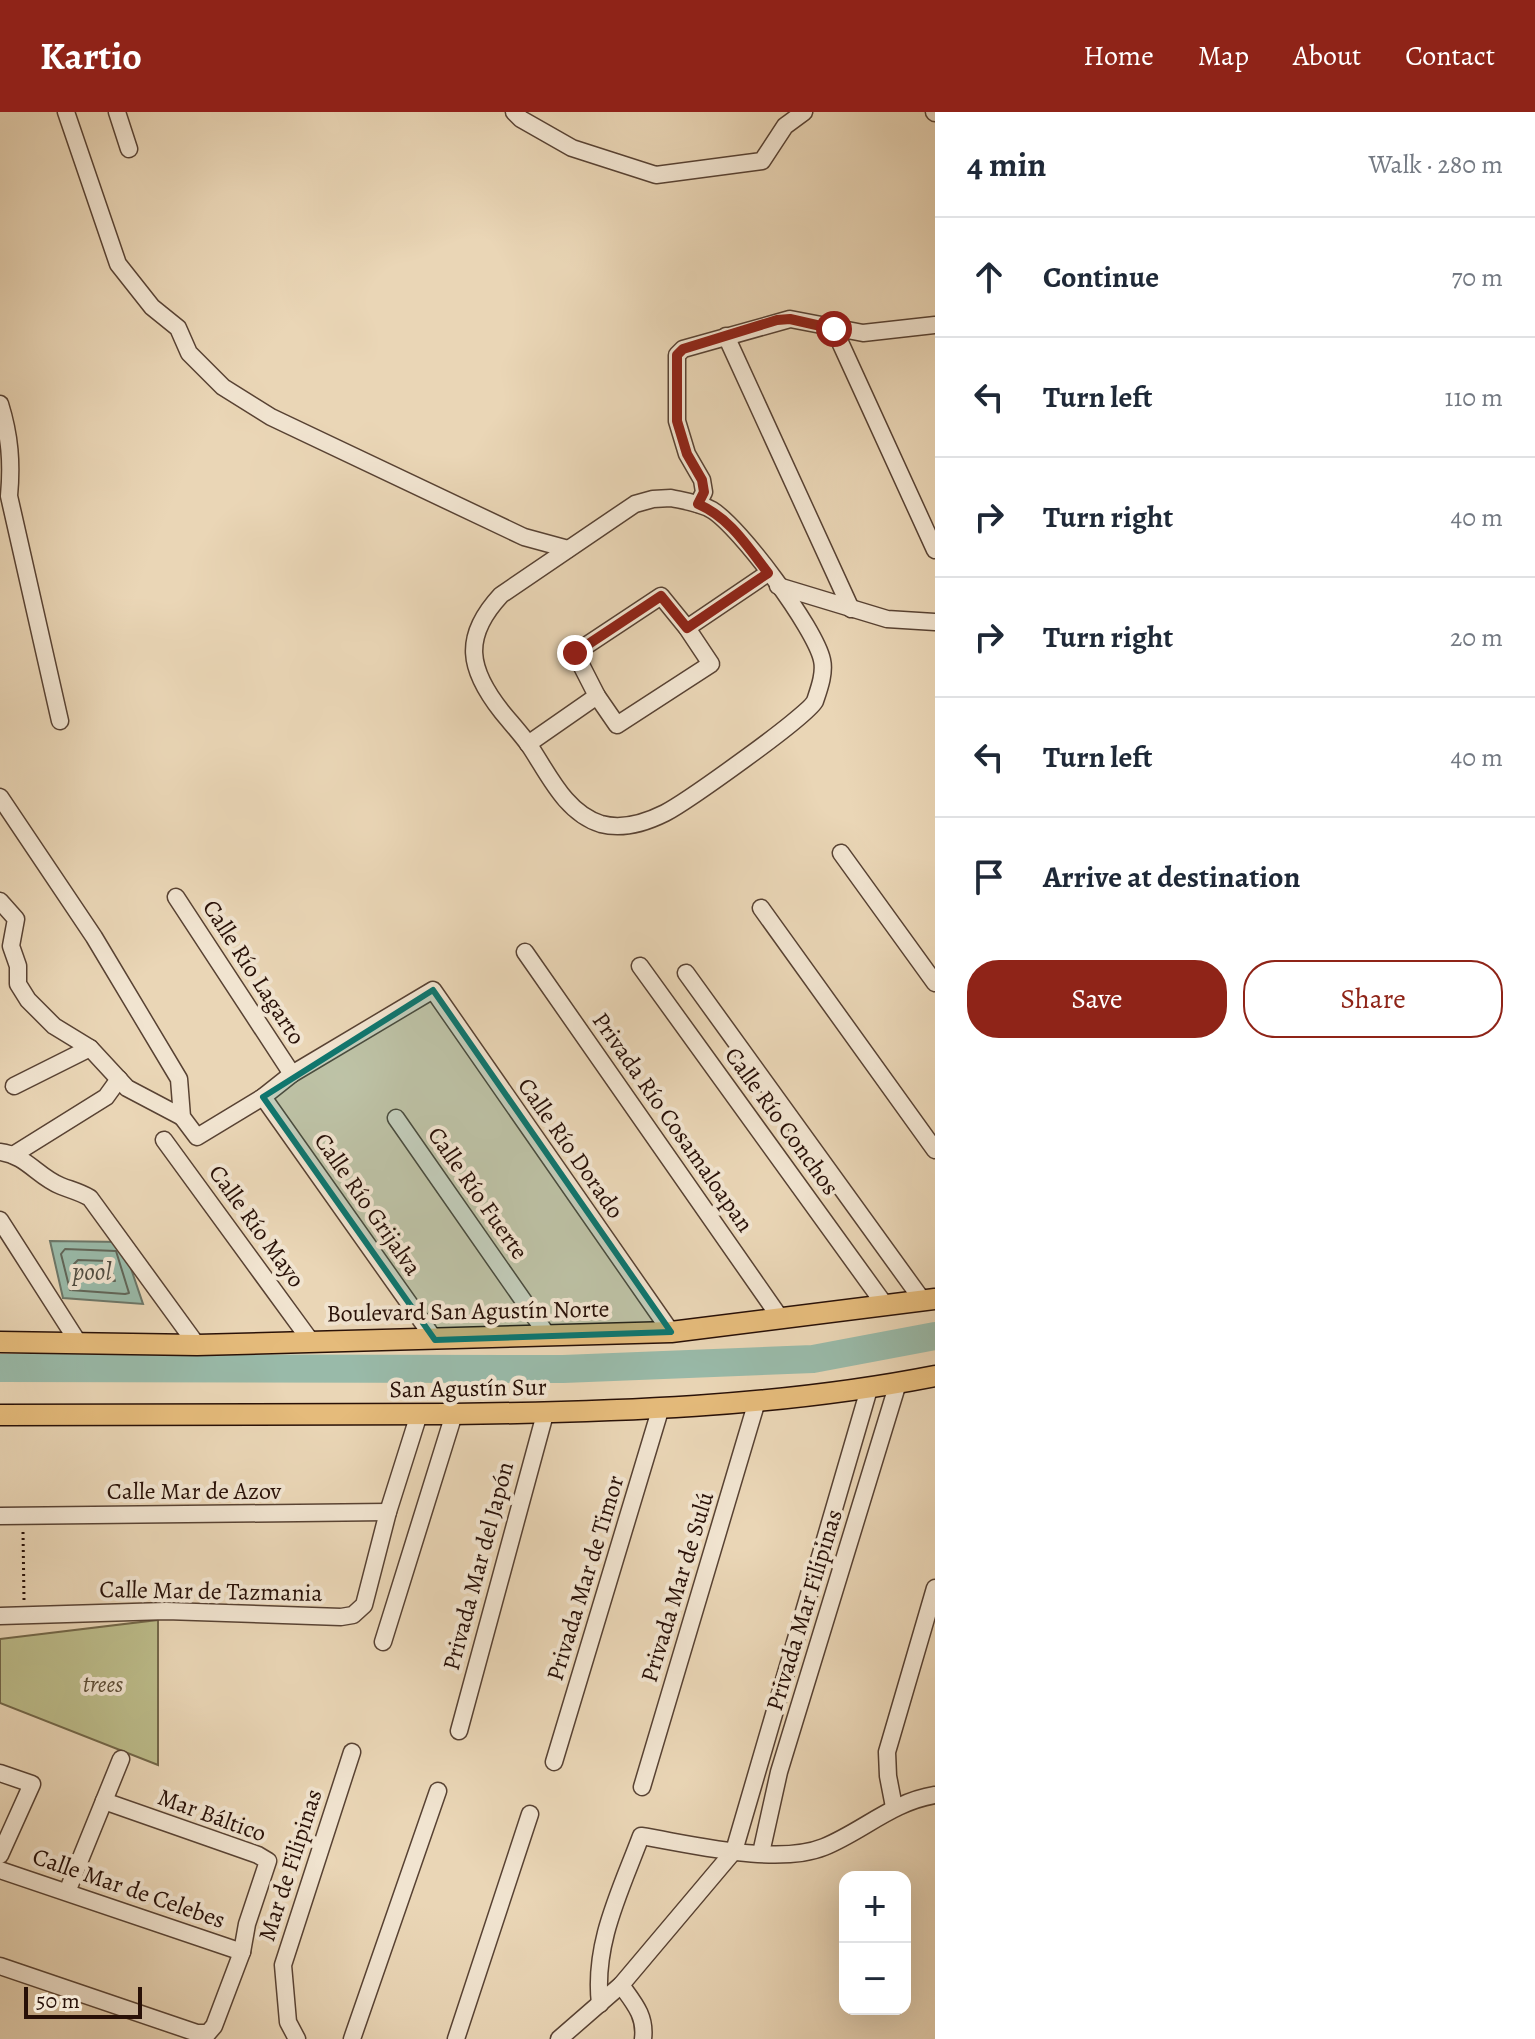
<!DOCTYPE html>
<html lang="en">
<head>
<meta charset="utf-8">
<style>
  :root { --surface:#fff; --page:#f2f2f3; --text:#1f2937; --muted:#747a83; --line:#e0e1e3; --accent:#8f2418 }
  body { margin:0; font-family:Alegreya,serif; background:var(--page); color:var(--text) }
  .controls { position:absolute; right:24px; bottom:24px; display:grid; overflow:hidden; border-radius:16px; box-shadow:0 8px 32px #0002 }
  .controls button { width:72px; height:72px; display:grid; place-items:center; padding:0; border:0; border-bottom:2px solid var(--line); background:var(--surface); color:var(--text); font:40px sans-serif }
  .scale { position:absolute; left:24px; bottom:20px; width:118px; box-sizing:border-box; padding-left:8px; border:4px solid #281007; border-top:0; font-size:22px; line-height:28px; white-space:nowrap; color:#281007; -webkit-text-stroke:6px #f1e4d0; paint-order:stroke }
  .stop { position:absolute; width:24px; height:24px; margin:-18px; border:6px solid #8f2418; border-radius:50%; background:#fff }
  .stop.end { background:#8f2418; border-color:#fff; box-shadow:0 2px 8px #0008 }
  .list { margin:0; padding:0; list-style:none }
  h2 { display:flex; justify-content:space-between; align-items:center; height:104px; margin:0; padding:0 32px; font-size:34px }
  h2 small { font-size:26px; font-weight:400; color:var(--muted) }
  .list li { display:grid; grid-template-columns:52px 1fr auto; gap:24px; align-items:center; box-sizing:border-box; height:120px; padding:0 32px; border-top:2px solid var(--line) }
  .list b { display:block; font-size:30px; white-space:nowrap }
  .list em { font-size:26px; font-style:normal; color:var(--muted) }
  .actions { display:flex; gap:16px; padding:24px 32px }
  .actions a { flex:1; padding:18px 0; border:2px solid var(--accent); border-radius:32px; text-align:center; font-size:28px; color:var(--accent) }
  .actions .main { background:var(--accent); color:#fff }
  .icon { flex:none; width:44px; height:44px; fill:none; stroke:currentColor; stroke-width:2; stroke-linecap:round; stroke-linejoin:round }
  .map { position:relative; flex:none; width:935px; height:1927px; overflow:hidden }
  header { display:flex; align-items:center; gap:48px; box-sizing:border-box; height:112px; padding:0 40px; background:var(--accent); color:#fff }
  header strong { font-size:38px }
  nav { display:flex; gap:44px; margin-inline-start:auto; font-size:28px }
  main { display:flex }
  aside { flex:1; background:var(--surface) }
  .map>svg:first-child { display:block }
  .green { fill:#bcbc8a; stroke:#726648; stroke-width:2 }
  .water { fill:#99baa9; stroke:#6c7668; stroke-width:2 }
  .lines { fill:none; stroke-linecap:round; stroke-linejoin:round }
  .shore { stroke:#606558; stroke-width:2 }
  .river { stroke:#99baa9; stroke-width:28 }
  .minor-casing { stroke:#584233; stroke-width:19 }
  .major-casing { stroke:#281007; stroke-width:23 }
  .path { stroke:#281007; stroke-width:3; stroke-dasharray:2 4; stroke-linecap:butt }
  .minor { stroke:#f1e4d0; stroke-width:16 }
  .major { stroke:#e5bb7b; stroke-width:20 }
  .route { stroke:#8f2418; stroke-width:10 }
  .marked { fill:#0f766e; fill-opacity:0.2; stroke:#0f766e; stroke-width:6; stroke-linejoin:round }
  .labels { text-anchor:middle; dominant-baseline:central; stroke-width:8; stroke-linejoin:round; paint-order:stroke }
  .street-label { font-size:24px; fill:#281007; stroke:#f1e4d0 }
  .park-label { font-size:24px; font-style:italic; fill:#5c4c35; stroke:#f1e4d0 }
  .water-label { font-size:26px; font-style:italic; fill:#504c40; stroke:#f1e4d0 }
</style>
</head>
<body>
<header>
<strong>Kartio</strong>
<nav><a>Home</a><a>Map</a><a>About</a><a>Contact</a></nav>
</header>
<main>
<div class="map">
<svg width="935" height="1927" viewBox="0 0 935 1927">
  <rect width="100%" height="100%" fill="#ead6b6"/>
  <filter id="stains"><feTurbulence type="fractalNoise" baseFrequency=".0025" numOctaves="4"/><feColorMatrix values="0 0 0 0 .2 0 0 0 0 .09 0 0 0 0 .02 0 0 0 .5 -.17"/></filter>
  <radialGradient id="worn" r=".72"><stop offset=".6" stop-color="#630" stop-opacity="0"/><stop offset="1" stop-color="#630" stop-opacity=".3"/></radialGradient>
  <polygon class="green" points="158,1508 158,1653 0,1591 0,1527"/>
  <polygon class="water" points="50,1129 122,1130 143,1192 63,1186"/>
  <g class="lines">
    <g class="shore">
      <polygon points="65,1137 116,1139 129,1181 125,1182 70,1178 61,1142"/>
      <polygon points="78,1148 108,1149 115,1169 79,1169 74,1152"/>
    </g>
    <polyline class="river" points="0,1256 563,1257 813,1247 935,1224"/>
    <defs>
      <g id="minor">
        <polyline points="66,0 118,152 152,195 178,216 189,241 223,275 271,305 524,425 568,437"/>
        <polyline points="117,0 129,37"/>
        <polyline points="514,0 521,7 572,36 656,63 762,49 785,14 804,0"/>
        <polyline points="934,0 935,1"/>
        <polyline points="834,217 935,438"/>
        <polyline points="726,224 851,497"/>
        <path d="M0 292C10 324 12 351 9 384L60 609"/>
        <path d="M671 386C685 389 700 391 712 398 740 415 815 516 822 548 825 561 819 577 815 589 808 604 686 690 665 701 645 711 623 718 601 712 565 701 548 661 529 633 521 622 511 611 502 600 468 557 462 525 501 483L635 392 653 387Z"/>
        <polyline points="698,392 704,380 702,368 687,342 677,309 677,243 683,237 790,207 863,221 935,213"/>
        <polyline points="778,474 887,507 935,510"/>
        <polygon points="661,484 687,516 711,552 617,613 597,584 575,541"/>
        <polyline points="687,516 768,461"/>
        <polyline points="528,632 597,584"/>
        <polyline points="0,685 94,825 179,967 182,1005 197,1025 263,985 292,962 433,878 671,1220"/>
        <polyline points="841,741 935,871"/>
        <polyline points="176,785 292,962"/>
        <polyline points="0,789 16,807 11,834 18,854 18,872 28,888 54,914 90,936 127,976 182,1005"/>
        <polyline points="761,796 935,1038"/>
        <polyline points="525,840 781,1207"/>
        <polyline points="640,854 885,1193"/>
        <polyline points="686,861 923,1189"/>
        <polyline points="14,974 90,936"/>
        <polyline points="263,985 435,1228"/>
        <polyline points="396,1006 548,1224"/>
        <polyline points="164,1028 310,1228"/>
        <path d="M0 1040C26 1043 38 1065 61 1074 71 1078 80 1080 90 1086L197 1233"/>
        <polyline points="13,1043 106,985 119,967"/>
        <polyline points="0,1108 78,1230"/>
        <polyline points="0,1404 388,1400"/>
        <polyline points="0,1504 166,1499 341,1505 353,1503 364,1493 388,1400 419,1302"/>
        <polyline points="383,1530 454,1302"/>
        <polyline points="459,1619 545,1302"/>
        <polyline points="554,1650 661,1295"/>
        <polyline points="0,1661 32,1672 0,1743"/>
        <polyline points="642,1675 757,1289"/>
        <polyline points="894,1695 888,1664 887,1640 935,1476"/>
        <polyline points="761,1741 779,1660 898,1271"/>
        <polyline points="0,1758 242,1840"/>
        <polyline points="67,1780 121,1647"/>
        <polyline points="0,1854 197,1921 208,1921 214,1914 242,1840 247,1812 268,1749 258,1743 104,1689"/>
        <path d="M621 1873C634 1891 646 1904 643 1927"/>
        <path d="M600 1892C593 1832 620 1780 641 1724 691 1732 777 1754 824 1735 863 1719 892 1690 935 1683"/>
        <polyline points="297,1927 288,1910 283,1853 352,1640"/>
        <polyline points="352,1927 438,1679"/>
        <polyline points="456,1927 530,1702"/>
        <polyline points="559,1927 621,1873 734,1739 869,1277"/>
      </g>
      <g id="major">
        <polyline points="0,1230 197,1233 671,1220 935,1187"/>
        <path d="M0 1303C151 1303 302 1303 453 1302 614 1300 777 1295 935 1264"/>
      </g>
    </defs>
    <use href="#minor" class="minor-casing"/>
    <use href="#major" class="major-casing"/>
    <polyline class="path" points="23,1420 24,1488"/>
    <use href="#minor" class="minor"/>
    <use href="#major" class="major"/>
  </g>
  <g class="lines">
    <path class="route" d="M575 541 661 484 687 516 768 461C747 434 730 406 698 392L704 380 702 368 687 342 677 309V243L683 237 777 208 790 207 834 217"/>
  </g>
  <path class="marked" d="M433 878 671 1220 435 1228 263 985Z"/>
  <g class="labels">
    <g class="street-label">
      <text transform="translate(254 860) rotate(57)">Calle Río Lagarto</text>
      <text transform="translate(782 1009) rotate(54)">Calle Río Conchos</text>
      <text transform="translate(673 1010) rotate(55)">Privada Río Cosamaloapan</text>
      <text transform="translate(571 1036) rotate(55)">Calle Río Dorado</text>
      <text transform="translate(478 1081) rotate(55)">Calle Río Fuerte</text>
      <text transform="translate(368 1092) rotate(55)">Calle Río Grijalva</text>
      <text transform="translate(257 1114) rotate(54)">Calle Río Mayo</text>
      <text transform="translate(468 1199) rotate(-1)">Boulevard San Agustín Norte</text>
      <text transform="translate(468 1276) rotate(-1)">San Agustín Sur</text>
      <text x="194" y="1379">Calle Mar de Azov</text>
      <text transform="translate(478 1454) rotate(-75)">Privada Mar del Japón</text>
      <text transform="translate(585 1466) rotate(-73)">Privada Mar de Timor</text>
      <text transform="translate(677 1475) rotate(-73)">Privada Mar de Sulú</text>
      <text transform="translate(211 1479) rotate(1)">Calle Mar de Tazmania</text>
      <text transform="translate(804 1498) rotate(-73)">Privada Mar Filipinas</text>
      <text transform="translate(212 1703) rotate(20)">Mar Báltico</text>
      <text transform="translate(290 1753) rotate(-72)">Mar de Filipinas</text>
      <text transform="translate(129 1776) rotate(19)">Calle Mar de Celebes</text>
    </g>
    <g class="park-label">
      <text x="103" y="1572">trees</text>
    </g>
    <g class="water-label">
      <text x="92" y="1159">pool</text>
    </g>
  </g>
  <rect width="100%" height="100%" filter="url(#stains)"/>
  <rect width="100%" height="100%" fill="url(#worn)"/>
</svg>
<div class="controls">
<button>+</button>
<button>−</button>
</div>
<div class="scale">50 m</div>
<div class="stop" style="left:834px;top:217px"></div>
<div class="stop end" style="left:575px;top:541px"></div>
</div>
<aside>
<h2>4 min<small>Walk · 280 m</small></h2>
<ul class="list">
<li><svg class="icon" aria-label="ahead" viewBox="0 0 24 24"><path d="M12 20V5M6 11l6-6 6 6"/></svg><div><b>Continue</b></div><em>70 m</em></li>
<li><svg class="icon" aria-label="left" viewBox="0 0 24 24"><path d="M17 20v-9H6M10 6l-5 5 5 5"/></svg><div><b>Turn left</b></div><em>110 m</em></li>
<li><svg class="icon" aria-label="right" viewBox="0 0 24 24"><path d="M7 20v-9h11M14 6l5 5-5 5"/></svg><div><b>Turn right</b></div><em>40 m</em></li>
<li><svg class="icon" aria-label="right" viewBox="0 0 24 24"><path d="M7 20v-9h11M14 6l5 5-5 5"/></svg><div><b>Turn right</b></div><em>20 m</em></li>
<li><svg class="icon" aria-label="left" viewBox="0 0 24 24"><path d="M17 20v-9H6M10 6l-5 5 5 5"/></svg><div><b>Turn left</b></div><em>40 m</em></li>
<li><svg class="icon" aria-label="arrive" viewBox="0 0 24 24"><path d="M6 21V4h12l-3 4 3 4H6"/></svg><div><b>Arrive at destination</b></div></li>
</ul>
<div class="actions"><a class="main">Save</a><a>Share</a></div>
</aside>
</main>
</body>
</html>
